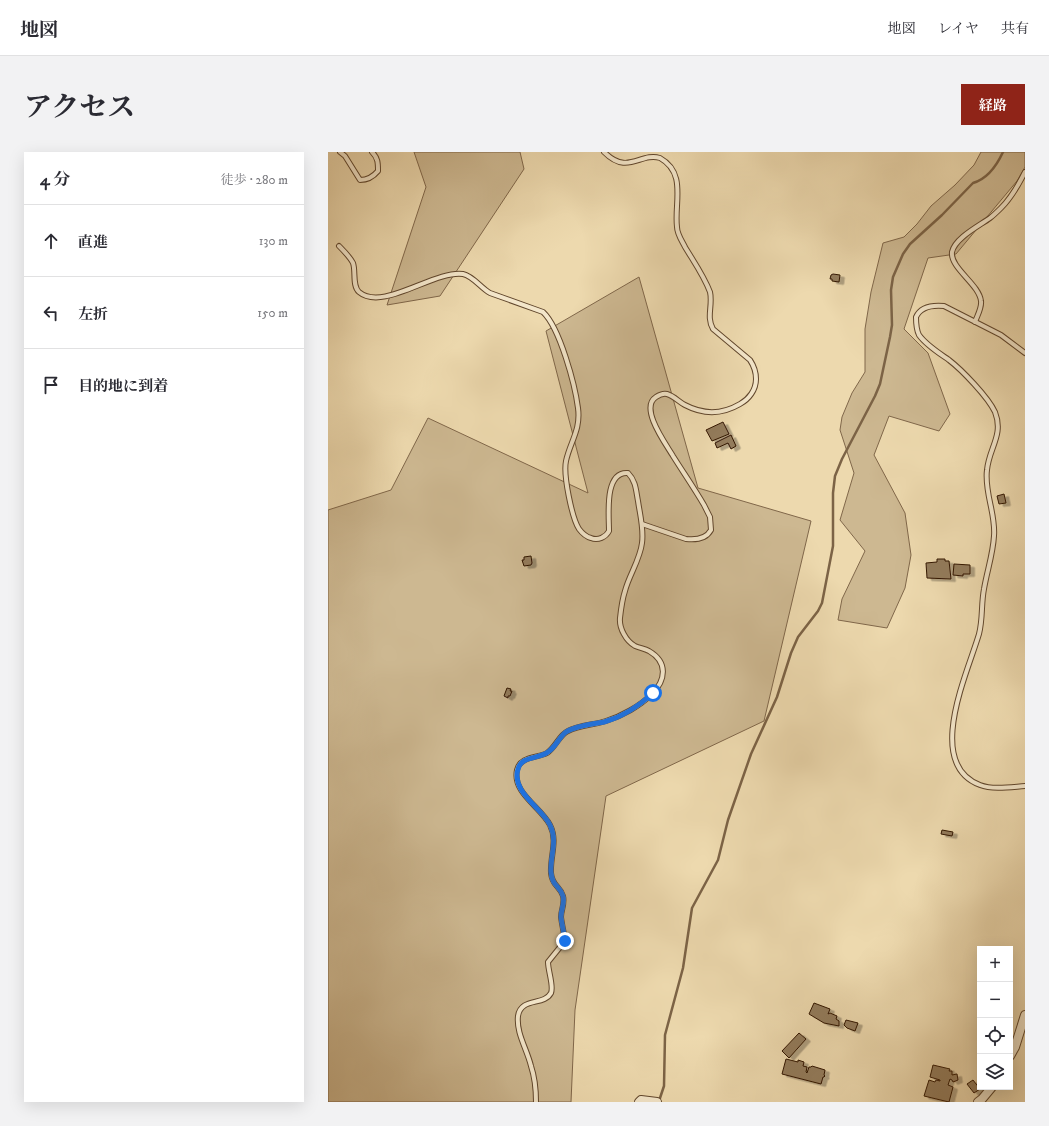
<!DOCTYPE html>
<html lang="ja">
<head>
<meta charset="utf-8">
<style>
  :root { --surface:#fff; --page:#f2f2f3; --text:#2b2b33; --muted:#7c7c81; --line:#e1e1e2; --accent:#8f2418 }
  body { margin:0; font-family:"IM FELL DW Pica","Noto Serif JP",serif; background:var(--page); color:var(--text) }
  .controls { position:absolute; right:12px; bottom:12px; display:grid; overflow:hidden; border-radius:0px; box-shadow:0 4px 16px #0002 }
  .controls button { width:36px; height:36px; display:grid; place-items:center; padding:0; border:0; border-bottom:1px solid var(--line); background:var(--surface); color:var(--text); font:20px sans-serif }
  .stop { position:absolute; width:12px; height:12px; margin:-9px; border:3px solid #1a73e8; border-radius:50%; background:#fff }
  .stop.end { background:#1a73e8; border-color:#fff; box-shadow:0 1px 4px #0008 }
  .list { margin:0; padding:0; list-style:none }
  h2 { display:flex; justify-content:space-between; align-items:center; height:52px; margin:0; padding:0 16px; font-size:17px }
  h2 small { font-size:13px; font-weight:400; color:var(--muted) }
  .list li { display:grid; grid-template-columns:26px 1fr auto; gap:12px; align-items:center; box-sizing:border-box; height:72px; padding:0 16px; border-top:1px solid var(--line) }
  .list b { display:block; font-size:15px; white-space:nowrap }
  .list em { font-size:13px; font-style:normal; color:var(--muted) }
  .icon { flex:none; width:22px; height:22px; fill:none; stroke:currentColor; stroke-width:2; stroke-linecap:round; stroke-linejoin:round }
  .map { position:relative; flex:none; width:697px; height:950px; overflow:hidden; border-radius:0px }
  header { display:flex; align-items:center; gap:24px; box-sizing:border-box; height:56px; padding:0 20px; background:var(--surface); border-bottom:1px solid var(--line) }
  header strong { font-size:19px }
  nav { display:flex; gap:22px; margin-inline-start:auto; font-size:14px }
  .intro { display:flex; align-items:center; justify-content:space-between; box-sizing:border-box; height:96px; padding:0 24px }
  h1 { margin:0; font-size:28px }
  .button { padding:10px 18px; border-radius:0px; background:var(--accent); color:#fff; font-size:14px; font-weight:700 }
  main { display:flex; gap:24px; padding:0 24px }
  aside { flex:1; background:var(--surface); border-radius:0px; box-shadow:0 4px 16px #0002 }
  .map>svg:first-child { display:block }
  .green { fill:#cdb891; stroke:#80674a }
  .lines { fill:none; stroke-linecap:round; stroke-linejoin:round }
  .stream { stroke:#7c6346; stroke-width:2.5 }
  .building { fill:#937b5b; stroke:#321602; filter:url(#shadow) }
  .lane-casing { stroke:#61472d; stroke-width:6 }
  .street-casing { stroke:#61472d; stroke-width:10 }
  .lane { stroke:#f3e6ca; stroke-width:4 }
  .street { stroke:#f3e6ca; stroke-width:8 }
  .route { stroke:#1a73e8; stroke-width:5 }
</style>
</head>
<body>
<header>
<strong>地図</strong>
<nav><a>地図</a><a>レイヤ</a><a>共有</a></nav>
</header>
<div class="intro"><h1>アクセス</h1><a class="button">経路</a></div>
<main>
<aside>
<h2>4 分<small>徒歩 · 280 m</small></h2>
<ul class="list">
<li><svg class="icon" aria-label="ahead" viewBox="0 0 24 24"><path d="M12 20V5M6 11l6-6 6 6"/></svg><div><b>直進</b></div><em>130 m</em></li>
<li><svg class="icon" aria-label="left" viewBox="0 0 24 24"><path d="M17 20v-9H6M10 6l-5 5 5 5"/></svg><div><b>左折</b></div><em>150 m</em></li>
<li><svg class="icon" aria-label="arrive" viewBox="0 0 24 24"><path d="M6 21V4h12l-3 4 3 4H6"/></svg><div><b>目的地に到着</b></div></li>
</ul>
</aside>
<div class="map">
<svg width="697" height="950" viewBox="0 0 697 950">
  <defs>
    <filter id="shadow"><feDropShadow dx="4.5" dy="2.5" stdDeviation="0" flood-color="#0004"/></filter>
  </defs>
  <rect width="100%" height="100%" fill="#edd9ae"/>
  <filter id="stains"><feTurbulence type="fractalNoise" baseFrequency=".005" numOctaves="4"/><feColorMatrix values="0 0 0 0 .2 0 0 0 0 .09 0 0 0 0 .02 0 0 0 .5 -.17"/></filter>
  <radialGradient id="worn" r=".72"><stop offset=".6" stop-color="#630" stop-opacity="0"/><stop offset="1" stop-color="#630" stop-opacity=".3"/></radialGradient>
  <g class="green">
    <polygon points="86,0 192,0 196,17 112,144 59,153 98,35"/>
    <polygon points="653,0 697,0 697,15 689,29 628,102 600,106 576,177 600,201 622,262 611,279 561,264 546,303 577,361 583,403 577,436 559,476 510,468 514,447 537,399 512,368 526,321 512,278 514,265 524,241 537,220 537,177 543,140 555,91 576,85 589,72 603,54 627,33 646,13"/>
    <polygon points="311,125 370,336 483,369 436,569 278,644 247,858 243,950 0,950 0,358 63,338 100,266 260,341 218,179"/>
  </g>
  <g class="lines">
    <path class="stream" d="M331 949 336 934 337 883 355 816 364 756 390 708 400 668 423 602 449 545 463 501 470 485 490 459 494 451 505 394V341L507 324 514 307 547 244 552 232 562 185 564 173 563 138 565 125 575 102 582 92 614 63 645 31C659 27 669 13 675 0"/>
  </g>
  <g class="building">
    <polygon points="505,122 512,123 511,130 504,129 504,127 502,127 503,123"/>
    <polygon points="395,270 401,282 384,289 378,278"/>
    <polygon points="403,283 408,294 403,297 400,291 389,296 387,291"/>
    <polygon points="676,342 678,351 671,352 669,344"/>
    <polygon points="203,404 204,411 203,413 196,414 194,408 196,408 196,405"/>
    <polygon points="609,407 617,407 617,409 621,409 623,427 599,426 598,411 609,410"/>
    <polygon points="626,412 642,413 642,422 635,422 635,424 625,423"/>
    <polygon points="179,536 183,537 182,539 184,539 182,544 180,544 180,546 176,544"/>
    <polygon points="614,678 625,680 624,684 613,682"/>
    <polygon points="486,851 502,857 500,862 502,861 509,864 508,867 511,869 511,874 496,871 481,862"/>
    <polygon points="518,868 530,871 527,879 519,876 516,873"/>
    <polygon points="471,881 478,887 461,906 454,899"/>
    <polygon points="458,907 470,910 470,908 476,910 475,914 479,915 478,920 479,921 481,915 483,915 484,914 497,918 496,923 497,924 496,925 495,925 493,932 454,922"/>
    <polygon points="605,913 622,917 621,919 624,919 624,923 629,922 630,928 625,930 624,928 622,927 620,933 625,935 621,950 596,944 601,928 607,930 608,928 612,929 612,928 602,925"/>
    <polygon points="645,928 652,937 646,941 639,932"/>
  </g>
  <g class="lines">
    <defs>
      <g id="lane">
        <path d="M12 0 17 4 32 28C40 28 45 25 50 19 50 11 50 6 44 0"/>
        <path d="M276 0C300 24 312 0 332 6 359 21 346 51 349 75 349 82 354 89 357 95 366 110 376 124 382 140 385 153 378 165 385 177L422 208C426 214 428 220 428 227 428 238 421 247 412 252 395 262 376 263 357 253 351 250 346 244 339 242 335 241 331 243 328 245 311 256 338 292 345 304 355 320 366 336 376 353L382 365 383 378C378 387 367 388 358 387L314 372"/>
        <path d="M11 94C16 99 22 105 25 111 28 119 24 134 31 140 55 160 106 118 135 122 145 124 153 136 162 141L215 160C232 176 247 233 250 256 253 278 242 290 238 309 235 323 244 366 251 377 254 381 259 385 263 386 270 389 278 385 281 379 281 363 276 319 300 321 308 329 308 339 310 349 312 363 316 377 314 391 312 408 301 423 297 439 294 448 293 457 292 466 291 476 298 489 307 494 312 496 317 497 321 499 340 510 338 528 324 542 312 554 294 564 278 569 266 573 251 573 240 579 231 583 228 595 219 601 210 606 192 604 189 618 184 641 213 655 222 673 230 689 222 704 223 721 224 734 232 734 235 744 237 752 233 758 233 765 234 773 236 781 237 789L220 810C220 819 226 834 223 841 216 854 193 845 190 864 188 881 199 897 203 914 207 926 208 938 208 950"/>
        <path d="M647 170C649 164 654 156 653 149 651 132 622 116 624 100 627 86 651 74 662 66 666 63 670 59 673 56 683 46 691 32 697 20"/>
        <path d="M697 201 673 183 616 154C605 153 593 154 588 165 588 171 588 177 591 183 598 193 611 201 621 208 634 218 660 245 667 260 676 283 661 296 659 318 656 340 668 362 666 384 665 402 659 419 656 437 653 452 655 467 651 482 640 520 596 612 652 633 665 638 683 635 697 634"/>
      </g>
      <g id="street">
        <polyline points="682,904 687,895 697,863"/>
        <polyline points="311,950 313,948 329,950"/>
        <polyline points="650,950 654,947 664,935"/>
      </g>
    </defs>
    <use href="#lane" class="lane-casing"/>
    <use href="#street" class="street-casing"/>
    <use href="#lane" class="lane"/>
    <use href="#street" class="street"/>
  </g>
  <g class="lines">
    <path class="route" d="M237 789C236 781 234 773 233 765 233 757 237 752 235 744 232 734 224 734 223 720 222 704 230 689 222 673 213 655 183 640 190 617 193 604 211 607 220 600 228 595 231 585 238 580 247 574 265 572 276 570 294 565 312 553 325 541"/>
  </g>
  <rect width="100%" height="100%" filter="url(#stains)"/>
  <rect width="100%" height="100%" fill="url(#worn)"/>
</svg>
<div class="controls">
<button>+</button>
<button>−</button>
<button><svg class="icon" aria-label="locate" viewBox="0 0 24 24"><circle cx="12" cy="12" r="6"/><path d="M12 2v4M12 18v4M2 12h4M18 12h4"/></svg></button>
<button><svg class="icon" aria-label="layers" viewBox="0 0 24 24"><path d="M12 4l9 5-9 5-9-5zM3 14l9 5 9-5"/></svg></button>
</div>
<div class="stop" style="left:325px;top:541px"></div>
<div class="stop end" style="left:237px;top:789px"></div>
</div>
</main>
</body>
</html>
